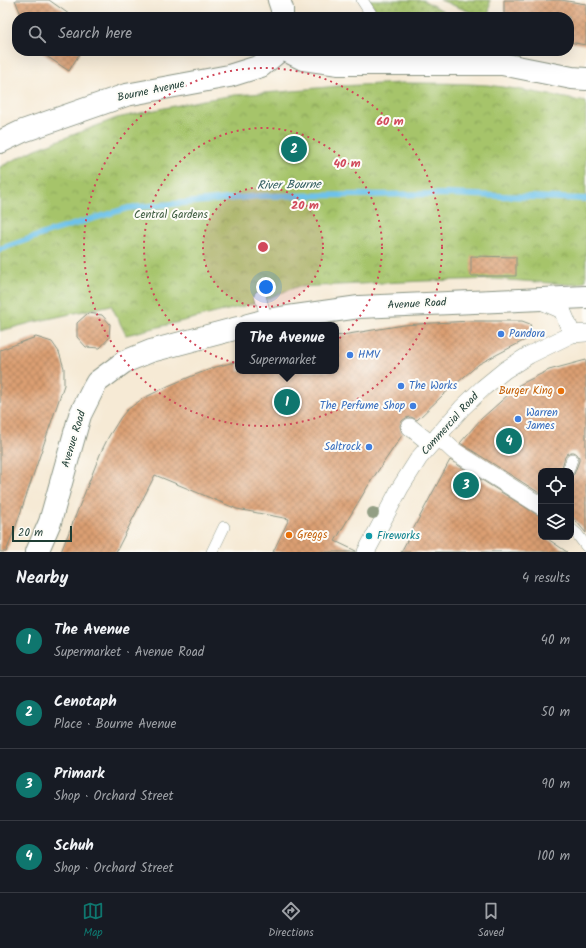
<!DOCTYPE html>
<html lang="en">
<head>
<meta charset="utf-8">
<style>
  :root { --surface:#171b24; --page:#20242c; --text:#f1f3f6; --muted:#9ea1a6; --line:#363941; --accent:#0f766e }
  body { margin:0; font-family:Kalam,sans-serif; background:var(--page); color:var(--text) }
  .controls { position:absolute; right:12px; bottom:12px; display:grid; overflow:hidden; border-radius:8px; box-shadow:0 4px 16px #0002 }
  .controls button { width:36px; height:36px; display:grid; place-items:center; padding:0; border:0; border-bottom:1px solid var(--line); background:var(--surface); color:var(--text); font:20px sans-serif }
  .scale { position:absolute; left:12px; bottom:10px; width:60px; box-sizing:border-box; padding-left:4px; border:2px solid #1f3d34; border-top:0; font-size:11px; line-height:14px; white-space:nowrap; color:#1f3d34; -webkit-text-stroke:3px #fdfcf7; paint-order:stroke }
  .you { position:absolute; left:266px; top:287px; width:14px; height:14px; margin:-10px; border:3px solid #fff; border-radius:50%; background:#1a73e8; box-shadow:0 0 0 6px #1a73e833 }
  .badge { display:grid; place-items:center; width:26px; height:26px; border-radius:50%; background:var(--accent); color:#fff; font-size:13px; font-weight:700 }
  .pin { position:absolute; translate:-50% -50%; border:2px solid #fff; box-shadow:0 1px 4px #0006 }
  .popup { position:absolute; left:235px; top:322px; width:104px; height:52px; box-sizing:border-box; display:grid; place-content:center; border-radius:8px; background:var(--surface); filter:drop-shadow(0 1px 3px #0005); font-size:13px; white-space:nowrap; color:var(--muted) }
  .popup b { font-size:15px; color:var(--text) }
  .popup::after { content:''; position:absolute; left:50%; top:100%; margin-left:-8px; border:8px solid transparent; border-top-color:var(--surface) }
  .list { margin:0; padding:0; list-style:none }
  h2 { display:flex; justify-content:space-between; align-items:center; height:52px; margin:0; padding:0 16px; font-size:17px }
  h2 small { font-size:13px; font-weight:400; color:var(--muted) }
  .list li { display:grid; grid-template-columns:26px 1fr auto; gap:12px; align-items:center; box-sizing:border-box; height:72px; padding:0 16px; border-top:1px solid var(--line) }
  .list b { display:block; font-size:15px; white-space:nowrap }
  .list p { margin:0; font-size:13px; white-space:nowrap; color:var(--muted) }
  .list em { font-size:13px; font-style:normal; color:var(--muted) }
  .icon { flex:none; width:22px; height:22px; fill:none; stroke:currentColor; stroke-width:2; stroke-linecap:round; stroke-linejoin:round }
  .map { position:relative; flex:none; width:586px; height:552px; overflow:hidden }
  .search { position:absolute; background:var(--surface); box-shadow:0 4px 16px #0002; left:12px; right:12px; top:12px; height:44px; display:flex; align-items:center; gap:10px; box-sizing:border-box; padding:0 14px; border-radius:16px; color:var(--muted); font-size:15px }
  .sheet { height:340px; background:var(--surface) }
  nav { display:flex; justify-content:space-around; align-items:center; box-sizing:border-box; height:56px; border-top:1px solid var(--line); background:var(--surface); font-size:11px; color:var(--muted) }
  nav a { display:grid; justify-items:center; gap:2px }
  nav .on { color:var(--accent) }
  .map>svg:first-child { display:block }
  .park { fill:url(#park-crowns); stroke:#628050 }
  .garden { fill:url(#garden-dots); stroke:#628050 }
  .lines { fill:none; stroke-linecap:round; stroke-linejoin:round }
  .stream { stroke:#6ec2ea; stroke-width:6 }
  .building { fill:url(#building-cross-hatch) }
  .service-casing { stroke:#8a9484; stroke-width:12 }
  .pedestrian-casing { stroke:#8a9484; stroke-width:18 }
  .tertiary-casing { stroke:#8a9484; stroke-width:24 }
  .service { stroke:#fff; stroke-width:11 }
  .pedestrian { stroke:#fff; stroke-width:17 }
  .tertiary { stroke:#fff; stroke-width:22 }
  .tree { fill:#929e84 }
  .ring { fill:none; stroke:#d1495b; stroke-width:2; stroke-dasharray:2 4 }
  .shop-dot { fill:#3f7fe0; stroke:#fdfcf7; stroke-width:1.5 }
  .food-dot { fill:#e8710a; stroke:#fdfcf7; stroke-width:1.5 }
  .culture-dot { fill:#0f9aa8; stroke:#fdfcf7; stroke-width:1.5 }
  .labels { text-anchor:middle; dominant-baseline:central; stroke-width:4; stroke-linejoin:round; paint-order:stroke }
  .street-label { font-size:11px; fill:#1f3d34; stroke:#fdfcf7 }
  .park-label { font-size:11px; fill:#415f42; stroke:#fdfcf7 }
  .shop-label { font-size:11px; fill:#366cbe; stroke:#fdfcf7; text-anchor:start }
  .food-label { font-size:11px; fill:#c56008; stroke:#fdfcf7; text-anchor:end }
  .culture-label { font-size:11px; fill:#0d838f; stroke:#fdfcf7; text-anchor:start }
  .water-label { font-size:12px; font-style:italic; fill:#335e62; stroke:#fdfcf7 }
  .centre { fill:#d1495b; stroke:#fdfcf7; stroke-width:2 }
  .ring-label { font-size:12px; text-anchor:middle; font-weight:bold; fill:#d1495b; stroke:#fdfcf7; stroke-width:4; stroke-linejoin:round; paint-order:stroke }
</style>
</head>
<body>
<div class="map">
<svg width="586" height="552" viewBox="0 0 586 552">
  <defs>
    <pattern id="park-crowns" width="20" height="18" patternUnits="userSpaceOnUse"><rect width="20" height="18" fill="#a6c46b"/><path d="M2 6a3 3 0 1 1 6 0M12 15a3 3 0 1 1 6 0" fill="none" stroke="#87a059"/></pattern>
    <pattern id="garden-dots" width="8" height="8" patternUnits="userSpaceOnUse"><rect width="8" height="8" fill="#a6c46b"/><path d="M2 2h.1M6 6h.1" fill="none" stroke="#87a059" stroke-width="1.8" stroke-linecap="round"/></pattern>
    <pattern id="building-cross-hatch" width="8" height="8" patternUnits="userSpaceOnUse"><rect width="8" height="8" fill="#db9f72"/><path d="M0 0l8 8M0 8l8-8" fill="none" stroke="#b1835e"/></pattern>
  </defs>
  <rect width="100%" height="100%" fill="#fdfcf7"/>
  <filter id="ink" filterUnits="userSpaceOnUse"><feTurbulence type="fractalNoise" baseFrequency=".025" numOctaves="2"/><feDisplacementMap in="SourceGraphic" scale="8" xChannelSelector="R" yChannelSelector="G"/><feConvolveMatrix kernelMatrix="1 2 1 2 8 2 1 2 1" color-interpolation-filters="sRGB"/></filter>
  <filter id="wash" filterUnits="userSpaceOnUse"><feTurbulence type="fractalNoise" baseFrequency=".012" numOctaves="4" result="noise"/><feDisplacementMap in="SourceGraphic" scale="16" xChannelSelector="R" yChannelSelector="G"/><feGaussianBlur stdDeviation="0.9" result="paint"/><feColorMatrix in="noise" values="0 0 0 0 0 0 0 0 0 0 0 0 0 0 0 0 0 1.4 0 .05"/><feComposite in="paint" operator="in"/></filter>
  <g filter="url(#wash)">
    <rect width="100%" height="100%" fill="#f6ead5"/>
    <path class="park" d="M402 83C431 83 460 83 488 85 521 89 554 96 586 102V280L577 285 495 279 425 281 296 287 256 303 126 335 111 305 34 322 0 331V167L36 149 117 118 198 101 235 95 306 90V89L338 86Z"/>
    <g class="garden">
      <polygon points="369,0 423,0 454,17 399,17 378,14"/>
      <polygon points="440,0 490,0 489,17 483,17"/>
    </g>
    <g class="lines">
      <polyline class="stream" points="0,249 49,232 128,208 260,196 447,194 586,199"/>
    </g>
    <g id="blocks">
      <g class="building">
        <polygon points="15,0 49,0 73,17 22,17"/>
        <polygon points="504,0 561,0 586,4 586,45 569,42 569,17 504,17"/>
        <polygon points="39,51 81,51 69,71"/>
        <polygon points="471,256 516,257 516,276 471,276"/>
        <polygon points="88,313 102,315 110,324 109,338 100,348 86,347 77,337 77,323"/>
        <polygon points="471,321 522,321 530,324 532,332 527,339 498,354 479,364 443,395 417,420 411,417 406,418 402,421 400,426 401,430 403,434 371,481 335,541 356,551 356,552 273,552 289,519 237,509 155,475 116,552 61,552 101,452 109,436 121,417 127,410 142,399 168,386 192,376 216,367 238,361 238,371 336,371 336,336 404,325 433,323"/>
        <polygon points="36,337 52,342 59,352 64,368 64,385 38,461 16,526 6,552 0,552 0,350"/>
        <polygon points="586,360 586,533 571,515 571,477 574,474 579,461 579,457 577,454 574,452 571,452 567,454 565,457 561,471 541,471 541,494 460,443 481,419 519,385 549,370"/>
        <polygon points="450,460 536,514 541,516 541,537 545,537 567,552 401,552"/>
      </g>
    </g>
  </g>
  <g filter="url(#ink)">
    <use href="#blocks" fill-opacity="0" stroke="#8a9484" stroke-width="1"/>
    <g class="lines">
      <defs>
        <g id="service">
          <polyline points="362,0 373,17"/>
          <polyline points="260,296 267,320"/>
          <polyline points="568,471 572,459"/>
          <polyline points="571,529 577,534 586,546"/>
          <polyline points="212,552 224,527"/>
        </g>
        <g id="pedestrian">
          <polyline points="539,300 562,310 572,334"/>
          <polyline points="410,427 431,444"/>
          <polyline points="438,436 454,451 541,506"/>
          <polyline points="366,552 400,488 419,458 462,408 483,388 505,370 529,355 572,334 586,333"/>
        </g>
        <g id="tertiary">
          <polyline points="279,0 282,9 282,17"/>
          <polyline points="287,51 303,59 339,64 502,64 572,78 586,79"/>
          <polyline points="0,142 23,131 126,95 229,76 261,66 279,51"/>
          <polyline points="248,325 267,320 359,307 586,297"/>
          <polyline points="37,552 50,522 80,415 93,389 97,382 124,362 151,351 238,328"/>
        </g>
      </defs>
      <use href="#service" class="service-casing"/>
      <use href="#pedestrian" class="pedestrian-casing"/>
      <use href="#tertiary" class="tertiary-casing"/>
      <use href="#service" class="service"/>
      <use href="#pedestrian" class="pedestrian"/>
      <use href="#tertiary" class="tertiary"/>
    </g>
    <circle class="tree" cx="373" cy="513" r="6"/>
  </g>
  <circle cx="263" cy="247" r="60" fill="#d1495b" fill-opacity=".12"/>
  <g class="ring">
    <circle cx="263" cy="247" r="60"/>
    <circle cx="263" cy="247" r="119"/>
    <circle cx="263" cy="247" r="179"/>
  </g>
  <g class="shop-dot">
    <circle cx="501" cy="334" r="4"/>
    <circle cx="350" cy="355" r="4"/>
    <circle cx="401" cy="386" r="4"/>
    <circle cx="413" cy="406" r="4"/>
    <circle cx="518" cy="419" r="4"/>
    <circle cx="369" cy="447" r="4"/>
  </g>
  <g class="food-dot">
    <circle cx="561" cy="391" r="4"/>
    <circle cx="289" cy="535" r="4"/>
  </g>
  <circle class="culture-dot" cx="369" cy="536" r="4"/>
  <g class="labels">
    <g class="street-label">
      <text transform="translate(151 91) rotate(-12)">Bourne Avenue</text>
      <text transform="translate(417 304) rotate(-3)">Avenue Road</text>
      <text transform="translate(450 424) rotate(-48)">Commercial Road</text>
      <text transform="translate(74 439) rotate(-73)">Avenue Road</text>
    </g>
    <g class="park-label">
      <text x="171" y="215">Central Gardens</text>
    </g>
    <g class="shop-label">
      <text x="509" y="334">Pandora</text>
      <text x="358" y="355">HMV</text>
      <text x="409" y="386">The Works</text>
      <text x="405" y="406" text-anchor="end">The Perfume Shop</text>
      <text x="526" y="413">Warren<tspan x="526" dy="13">James</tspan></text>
      <text x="361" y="447" text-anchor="end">Saltrock</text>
    </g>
    <g class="food-label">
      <text x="553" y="391">Burger King</text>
      <text x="297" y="535" text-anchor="start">Greggs</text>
    </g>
    <g class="culture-label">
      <text x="377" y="536">Fireworks</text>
    </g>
    <g class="water-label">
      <text transform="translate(289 185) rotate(-1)">River Bourne</text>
    </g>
  </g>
  <circle cx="263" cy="247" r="6" class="centre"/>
  <g class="ring-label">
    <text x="390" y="125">60 m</text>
    <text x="347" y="167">40 m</text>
    <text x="305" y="209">20 m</text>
  </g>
</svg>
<div class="controls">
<button><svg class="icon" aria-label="locate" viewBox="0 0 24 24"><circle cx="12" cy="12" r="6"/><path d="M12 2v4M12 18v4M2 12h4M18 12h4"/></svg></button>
<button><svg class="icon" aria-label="layers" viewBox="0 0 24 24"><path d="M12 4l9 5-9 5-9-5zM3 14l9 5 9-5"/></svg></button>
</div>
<div class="scale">20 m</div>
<div class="you"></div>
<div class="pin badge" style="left:287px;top:402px">1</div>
<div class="popup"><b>The Avenue</b>Supermarket</div>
<div class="pin badge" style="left:294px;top:149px">2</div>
<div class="pin badge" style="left:466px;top:485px">3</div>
<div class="pin badge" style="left:509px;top:441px">4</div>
<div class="search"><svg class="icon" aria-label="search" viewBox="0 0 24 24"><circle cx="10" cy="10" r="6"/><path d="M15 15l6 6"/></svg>Search here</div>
</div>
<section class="sheet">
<h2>Nearby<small>4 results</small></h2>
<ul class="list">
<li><span class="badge">1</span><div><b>The Avenue</b><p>Supermarket · Avenue Road</p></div><em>40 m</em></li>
<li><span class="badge">2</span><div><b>Cenotaph</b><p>Place · Bourne Avenue</p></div><em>50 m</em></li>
<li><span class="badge">3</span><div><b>Primark</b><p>Shop · Orchard Street</p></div><em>90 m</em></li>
<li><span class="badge">4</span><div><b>Schuh</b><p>Shop · Orchard Street</p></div><em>100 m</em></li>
</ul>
</section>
<nav>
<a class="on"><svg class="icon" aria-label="map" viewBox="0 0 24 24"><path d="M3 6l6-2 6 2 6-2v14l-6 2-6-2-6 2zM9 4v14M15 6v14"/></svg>Map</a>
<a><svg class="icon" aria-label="directions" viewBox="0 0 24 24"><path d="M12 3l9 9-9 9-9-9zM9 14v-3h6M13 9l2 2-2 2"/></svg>Directions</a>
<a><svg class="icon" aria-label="saved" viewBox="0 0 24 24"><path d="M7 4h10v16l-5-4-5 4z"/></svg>Saved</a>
</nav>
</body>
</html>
